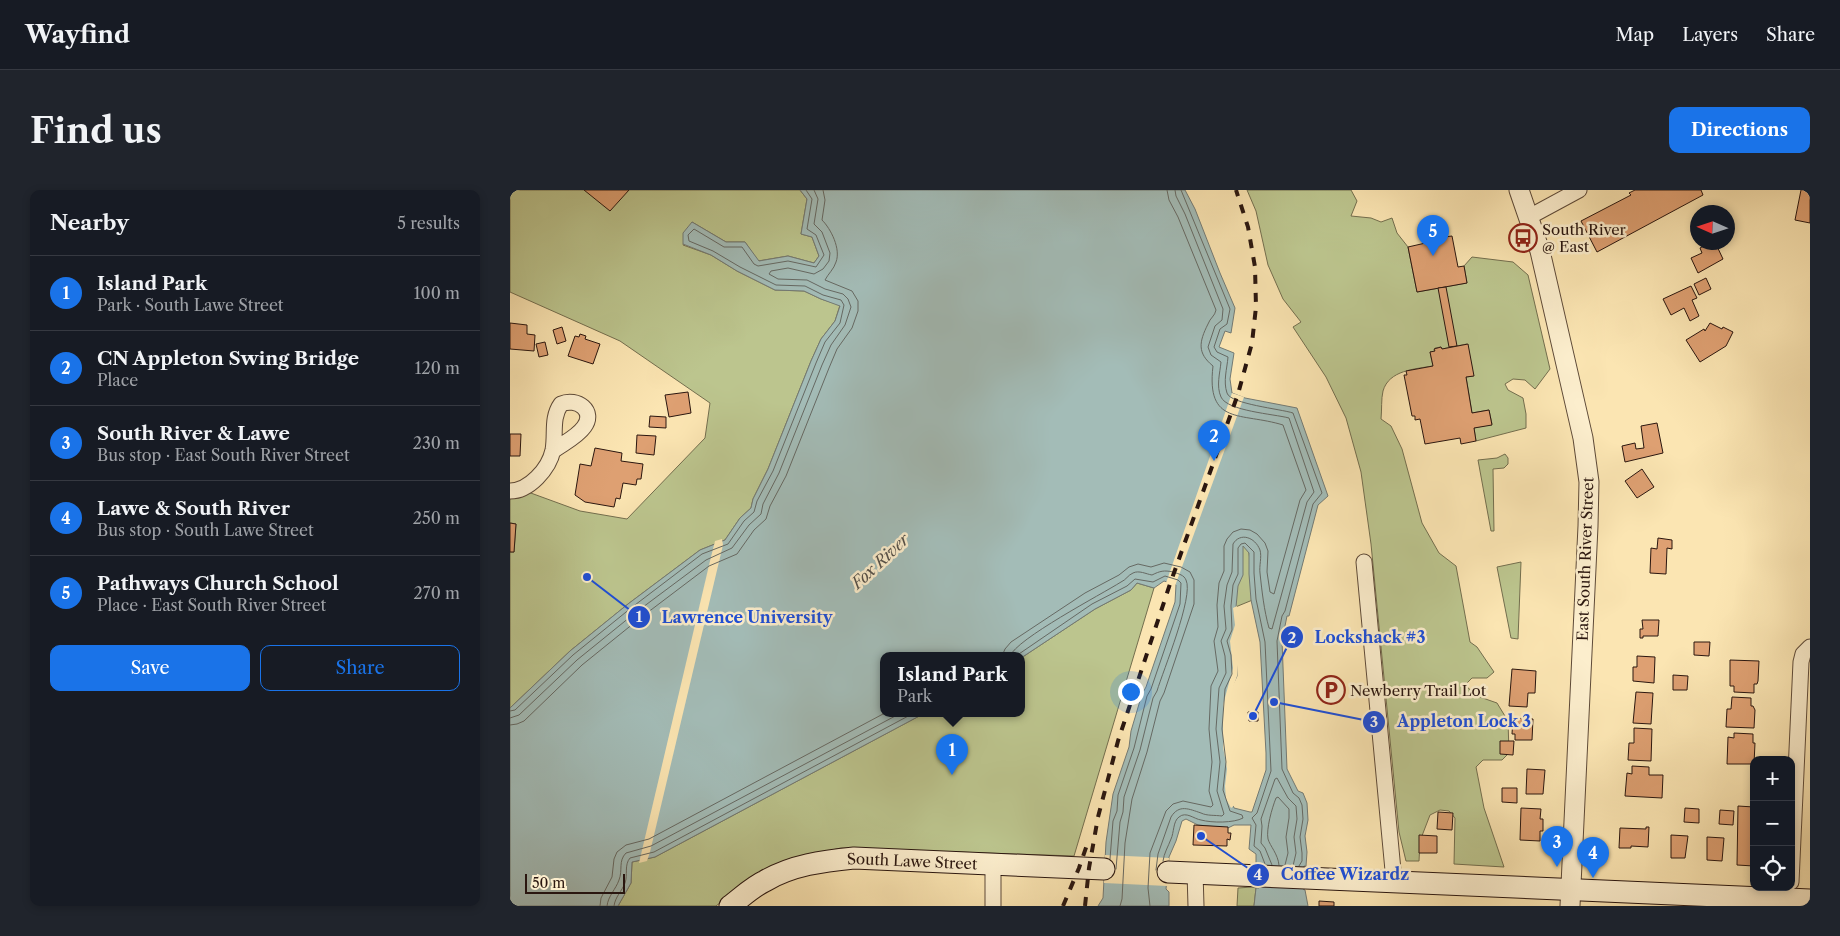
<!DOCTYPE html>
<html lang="en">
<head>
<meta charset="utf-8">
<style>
  :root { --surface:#171b24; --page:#20242c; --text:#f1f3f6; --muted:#9ea1a6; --line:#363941; --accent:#1a73e8 }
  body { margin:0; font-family:"Libre Caslon Text",serif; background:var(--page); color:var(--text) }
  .controls { position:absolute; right:15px; bottom:15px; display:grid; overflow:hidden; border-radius:10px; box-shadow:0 2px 8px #0003 }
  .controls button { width:45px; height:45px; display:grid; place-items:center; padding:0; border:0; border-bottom:1px solid var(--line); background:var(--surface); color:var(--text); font:25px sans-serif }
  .compass { position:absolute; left:1180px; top:15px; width:45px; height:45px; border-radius:50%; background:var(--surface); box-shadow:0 2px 8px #0003; rotate:273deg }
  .scale { position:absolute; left:15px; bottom:12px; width:100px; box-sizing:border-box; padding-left:5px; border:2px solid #2a160f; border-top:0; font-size:14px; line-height:18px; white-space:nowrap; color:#2a160f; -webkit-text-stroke:4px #fceecd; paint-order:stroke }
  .you { position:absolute; left:620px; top:501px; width:18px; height:18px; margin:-12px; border:4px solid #fff; border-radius:50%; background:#1a73e8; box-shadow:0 0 0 8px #1a73e833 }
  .badge { display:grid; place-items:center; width:32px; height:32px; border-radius:50%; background:var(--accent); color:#fff; font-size:16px; font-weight:700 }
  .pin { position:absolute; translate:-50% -41px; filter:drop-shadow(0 1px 2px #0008) }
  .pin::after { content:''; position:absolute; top:26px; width:18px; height:15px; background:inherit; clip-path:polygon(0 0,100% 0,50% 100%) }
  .popup { position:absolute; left:370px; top:462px; width:145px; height:65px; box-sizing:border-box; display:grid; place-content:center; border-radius:10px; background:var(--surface); filter:drop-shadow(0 1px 4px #0005); font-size:16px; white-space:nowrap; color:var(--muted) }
  .popup b { font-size:19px; color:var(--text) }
  .popup::after { content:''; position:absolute; left:50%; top:100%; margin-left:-10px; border:10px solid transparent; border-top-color:var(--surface) }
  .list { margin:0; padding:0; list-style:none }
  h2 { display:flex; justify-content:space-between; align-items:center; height:65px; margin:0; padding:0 20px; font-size:21px }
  h2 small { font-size:16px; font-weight:400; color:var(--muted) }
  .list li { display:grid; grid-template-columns:32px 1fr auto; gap:15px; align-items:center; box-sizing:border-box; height:75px; padding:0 20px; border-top:1px solid var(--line) }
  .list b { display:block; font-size:19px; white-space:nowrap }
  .list p { margin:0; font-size:16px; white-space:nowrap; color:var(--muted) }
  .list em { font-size:16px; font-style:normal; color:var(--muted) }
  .actions { display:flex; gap:10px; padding:15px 20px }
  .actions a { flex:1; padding:11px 0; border:1px solid var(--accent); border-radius:10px; text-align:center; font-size:18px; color:var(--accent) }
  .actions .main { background:var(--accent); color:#fff }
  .icon { flex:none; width:28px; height:28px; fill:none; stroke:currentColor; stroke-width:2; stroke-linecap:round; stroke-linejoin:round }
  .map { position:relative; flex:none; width:1300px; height:716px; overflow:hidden; border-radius:10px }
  header { display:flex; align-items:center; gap:30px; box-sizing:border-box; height:70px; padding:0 25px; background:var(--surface); border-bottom:1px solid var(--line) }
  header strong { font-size:24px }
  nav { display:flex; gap:28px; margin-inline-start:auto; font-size:18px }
  .intro { display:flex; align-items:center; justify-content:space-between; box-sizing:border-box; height:120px; padding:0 30px }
  h1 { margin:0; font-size:35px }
  .button { padding:12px 22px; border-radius:10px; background:var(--accent); color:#fff; font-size:18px; font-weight:700 }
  main { display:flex; gap:30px; padding:0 30px }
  aside { flex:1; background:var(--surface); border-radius:10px; box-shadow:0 2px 8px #0003 }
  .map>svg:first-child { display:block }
  .green { fill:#bcc58e; stroke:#736e4e }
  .water { fill:#a3bcb7; stroke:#737a74; fill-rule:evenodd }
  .pier { fill:#fbe5b2 }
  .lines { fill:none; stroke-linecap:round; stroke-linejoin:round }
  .shore { stroke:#666963; stroke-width:1 }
  .building { fill:#dea072; stroke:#2a160f }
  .minor-casing { stroke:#5e4a38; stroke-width:17 }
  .tertiary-casing { stroke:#5e4a38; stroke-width:21 }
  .secondary-casing { stroke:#2a160f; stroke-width:23 }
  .minor { stroke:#fceecd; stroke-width:15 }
  .tertiary { stroke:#fceecd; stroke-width:19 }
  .secondary { stroke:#fceecd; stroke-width:21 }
  .rail { stroke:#2a160f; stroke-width:4; stroke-dasharray:9 9; stroke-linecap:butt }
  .labels { text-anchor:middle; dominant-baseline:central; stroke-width:5; stroke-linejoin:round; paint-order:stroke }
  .poi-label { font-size:15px; fill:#2a160f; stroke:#fceecd; text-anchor:start }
  .street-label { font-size:15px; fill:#2a160f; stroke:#fceecd }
  .water-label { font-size:16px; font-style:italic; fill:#54504a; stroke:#fceecd }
  .leader { fill:none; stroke:#1d4ed8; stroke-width:2 }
  .callout-dot { fill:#1d4ed8; stroke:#fceecd; stroke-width:2 }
  .mark-label { font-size:15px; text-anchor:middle; font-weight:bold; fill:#fff }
  .callout-label { font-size:16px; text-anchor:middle; font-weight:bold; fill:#1d4ed8; stroke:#fceecd; stroke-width:5; stroke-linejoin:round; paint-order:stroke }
</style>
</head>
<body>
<header>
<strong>Wayfind</strong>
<nav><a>Map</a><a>Layers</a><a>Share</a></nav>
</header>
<div class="intro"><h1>Find us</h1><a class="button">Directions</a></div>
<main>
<aside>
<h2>Nearby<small>5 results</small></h2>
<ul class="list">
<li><span class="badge">1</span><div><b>Island Park</b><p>Park · South Lawe Street</p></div><em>100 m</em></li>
<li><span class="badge">2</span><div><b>CN Appleton Swing Bridge</b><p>Place</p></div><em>120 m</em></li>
<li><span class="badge">3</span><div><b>South River &amp; Lawe</b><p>Bus stop · East South River Street</p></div><em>230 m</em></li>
<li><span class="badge">4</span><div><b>Lawe &amp; South River</b><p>Bus stop · South Lawe Street</p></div><em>250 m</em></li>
<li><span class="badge">5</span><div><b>Pathways Church School</b><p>Place · East South River Street</p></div><em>270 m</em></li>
</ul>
<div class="actions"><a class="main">Save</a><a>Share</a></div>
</aside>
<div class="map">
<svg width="1300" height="716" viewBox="0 0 1300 716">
  <rect width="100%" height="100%" fill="#fbe5b2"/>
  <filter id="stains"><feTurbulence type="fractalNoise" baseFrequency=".004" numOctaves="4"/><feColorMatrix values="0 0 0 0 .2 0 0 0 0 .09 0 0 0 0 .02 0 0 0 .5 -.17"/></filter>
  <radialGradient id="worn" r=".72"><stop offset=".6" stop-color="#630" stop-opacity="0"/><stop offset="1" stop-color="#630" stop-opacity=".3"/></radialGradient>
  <g class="green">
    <polygon points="0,0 290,0 297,9 291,44 302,47 309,66 304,73 278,66 248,71 235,52 216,52 182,32 173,55 201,65 227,81 265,100 294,101 311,109 330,115 325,131 311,149 301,171 258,279 243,309 241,318 230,328 215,350 190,360 118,414 60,461 0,518 0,362 4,362 6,334 0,333 0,309 18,302 70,321 117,329 195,248 200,213 110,151 0,102"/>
    <path d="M737 0H841L847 11 841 26 861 28 871 32 882 28 887 43 898 57 907 102 957 93 954 76 962 67 1003 72 1018 85 1040 179 1025 199 1015 190 1003 189 995 194 998 200 1013 208 1016 224V238L966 251 964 238 982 234 979 220 962 223 956 187 963 186 957 154 932 159 931 157 925 158V161L920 162 923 176C905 179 879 180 873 201 871 209 872 220 871 229L881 236 892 259 912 333 929 363 946 376 960 452 967 457 984 482 977 488H962L955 495 967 506 987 513 998 531 999 563 992 570H973L966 577 974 618 994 677 944 674 945 628 939 621 930 620 920 625 910 651 909 671H896L889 642 861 354 851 282 836 228 816 187 783 137 791 132 773 109 758 75 746 21Z"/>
    <polygon points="995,264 998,268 998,274 994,278 983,279 984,341 981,341 968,270 987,268"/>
    <polygon points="736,340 745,409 723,418 728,357"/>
    <polygon points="1011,372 1008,449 1001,448 987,377"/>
    <polygon points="627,393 644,398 564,666 331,658 295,666 225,701 206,716 108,716 121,693 122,672 145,667 413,524 511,524 511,468 585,419 621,400"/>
    <polygon points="742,697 746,698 744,716 727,716 728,698"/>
  </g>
  <path class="water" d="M290 0H675L685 19 710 83 725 118 721 143 715 141 709 157 724 163 720 189 722 203 735 208 787 218 818 306 808 315 779 426H777L772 451 777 579 788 601 793 603 797 613 798 630 795 646 797 662 796 676H794L793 699 795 700 798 716H744L746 698H749L750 674 746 673V664L739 659 741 635H724L718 638 688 635 676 629 672 631 666 651 659 667 656 699 659 702V716H588L593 708 596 652 603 604 619 557 621 541 632 504 636 497 665 412 666 395 654 391 644 398 627 393 621 400 585 419 511 468V466H373V524H413L145 667 122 672 121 693 108 716H0V518L60 461 118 414 190 360 215 350 230 328 241 318 243 309 258 279 301 171 311 149 325 131 330 116 311 109 294 101 265 100 227 81 201 65 173 54V43L182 32 216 52H235L249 71 278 66 304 73 309 66 302 47 291 44 297 9ZM733 356 739 363V384L741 410 750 452 756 563V580L742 622H740L724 618 718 600 720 501 727 486 726 464 722 452 727 441 726 417 728 396 733 385Z"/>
  <g class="pier">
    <polygon points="722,203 734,207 665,396 656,393"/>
    <polygon points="212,349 213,355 140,662 137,671 129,673 200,371 205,351"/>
    <polygon points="727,416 729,440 725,452 727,458 727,486 722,501 720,539 723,572 720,598 725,615 721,618 716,609 715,596 717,579 713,557 713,515 723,478 720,451 725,435 723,418"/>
    <polygon points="595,665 659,668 657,696 594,693"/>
  </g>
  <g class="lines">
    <g class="shore">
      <path d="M671 0 720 119 717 134 710 139 704 157 707 162 718 167C717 179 713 191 717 203 720 214 771 219 783 223L812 303 803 314 775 421 772 426 767 451 772 579 783 603 789 608 792 615 793 629 790 647 792 663V671L789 676"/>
      <polyline points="492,466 495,459 501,452 575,403 609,385 619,377 628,374 641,377 654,373 671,377 680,382 684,390 684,414 654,503 650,511 637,562 622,609 615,653 612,709 610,716"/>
      <path d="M500 466C506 449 592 404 611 392 616 390 618 385 623 383 629 380 636 384 642 385 650 381 654 380 663 382 669 384 674 385 676 390 684 406 653 481 647 501L643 508 630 560 614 607 613 622 610 632 606 679"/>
      <polyline points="506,466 582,414 617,396 625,389 643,392 655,386 668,390 671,393 670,414 641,499 637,506 624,558 608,605 607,621 603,631 600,669"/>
      <polyline points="0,521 5,520 63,465 121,418 192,364 218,354 234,331 244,322 247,311 263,281 306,173 315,152 330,133 334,115 331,110 313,105 295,96 266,95 230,77 203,61 179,51 178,45 184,39 214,57 232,57 244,74 248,76 278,71 306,77 314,65 306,45 297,39 302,9 296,0"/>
      <polyline points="0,528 9,525 67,470 125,423 196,370 222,358 239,335 251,324 253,314 269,283 312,175 321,155 335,135 341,117 338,109 333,104 315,99 297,90 268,89 259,84 261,81 278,78 304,84 313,79 319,71 320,63 312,42 304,34 308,9 304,0"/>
      <path d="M0 535 7 534 14 531 72 475 129 429 199 376 227 364 244 340 256 329 260 316 276 286 319 178 327 159 342 138 348 121V111L342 101 315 90C318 84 324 79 326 72 331 59 321 39 312 30L315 10 313 0"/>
      <path d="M653 671C654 663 658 657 661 649 664 643 663 631 669 627 676 621 684 629 691 630 702 633 724 633 733 628L732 625 720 621 713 600 716 572 712 539 715 499 722 484 721 465 717 451 722 440 721 416 723 395 728 384V358L731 354 735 353 744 362V383L746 409 755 452 761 581 747 623 742 628 746 635 744 656 750 661 755 674"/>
      <polyline points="762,675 755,658 751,653 752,636 751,629 765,589 767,588 778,608 786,616 787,629 784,647 786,663 783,676"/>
      <path d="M769 675C768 664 760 656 758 649 756 639 762 618 766 608L768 607 779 619V628L776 647 778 663 775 675"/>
      <path d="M646 680 648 664 661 627C669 614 679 619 691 623 697 626 705 625 712 626L714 624 707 601 710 572 706 539 709 498 716 483 715 466 711 451 716 439 714 416 717 395 722 382 723 354C730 342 745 347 750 360 752 367 749 376 750 383 752 402 754 420 759 438L762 439 797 312 804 302 779 228C764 224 717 221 711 207 706 196 710 183 711 172L701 165 698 157 705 136 712 130 713 119 675 24 666 6 665 0"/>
      <polyline points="90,716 91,708 102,687 104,669 107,662 116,655 139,649 373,524"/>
      <path d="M97 716C98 706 106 699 109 690 113 680 108 671 116 663L141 656 389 524"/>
      <path d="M104 716C105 707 112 701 115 693 118 685 114 675 120 668L144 662 402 524"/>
      <path d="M640 716 638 698 640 663 656 621 663 614 673 611 701 617 703 615 699 601 702 572 699 539 701 496 708 481 704 451 708 437 707 415 709 393 714 381V356L717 349 723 342 731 339 740 340 747 344 755 353 758 361 757 382 760 402 764 404 790 310 796 300 773 235C731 222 696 236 703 176 687 163 689 152 698 134 700 128 705 126 706 120L668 27 659 10 657 0"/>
    </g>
  </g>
  <g class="building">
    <polygon points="74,0 119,0 100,21"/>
    <polygon points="1125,0 1191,0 1193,5 1087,62 1071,31 1121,5 1119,3"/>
    <polygon points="1291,0 1300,0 1300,33 1285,30"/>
    <polygon points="942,46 948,77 954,76 957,93 907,102 898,57 920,52 919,49"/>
    <polygon points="1201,52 1205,52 1213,69 1188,83 1181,68 1192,63 1190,58"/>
    <polygon points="1196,88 1201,99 1189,105 1184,94"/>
    <polygon points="1181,96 1187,108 1182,110 1189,126 1180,131 1174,118 1161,125 1153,109"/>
    <polygon points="936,97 947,156 939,157 928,98"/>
    <polygon points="0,133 17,135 17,144 25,145 24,161 0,159"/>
    <polygon points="1200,133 1212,139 1213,137 1223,142 1216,156 1190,172 1176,150 1194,139 1195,141"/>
    <polygon points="52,137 56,151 47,154 43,140"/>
    <polygon points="70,144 76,146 75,149 90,154 83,174 58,166 65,146 69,147"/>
    <polygon points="35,152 38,165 29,167 26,154"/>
    <polygon points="958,154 964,186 956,187 962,223 979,220 982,235 964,238 966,251 951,254 950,248 915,254 910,229 905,230 905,226 902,226 894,185 897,185 896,181 923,176 920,162 925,161 924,159 931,157 932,159"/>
    <polygon points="178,202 181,223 159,227 155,205"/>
    <polygon points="140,226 156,227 156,238 139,237"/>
    <polygon points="1147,233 1153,263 1115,272 1112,256 1125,253 1126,259 1134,258 1131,236"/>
    <polygon points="0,244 11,244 10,266 0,266"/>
    <polygon points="127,245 146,246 144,265 126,263"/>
    <polygon points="85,258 112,263 111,271 133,274 131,289 127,289 126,295 113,293 110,309 106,308 104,317 75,312 65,305 70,274 81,276"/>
    <polygon points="1132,279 1144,297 1127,308 1115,291"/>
    <polygon points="0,333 6,334 4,362 0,362"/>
    <polygon points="1148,348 1162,350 1162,359 1157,358 1156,384 1140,383 1141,358 1147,359"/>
    <polygon points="1132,430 1149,430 1148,446 1133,446 1133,448 1130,448 1130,439 1133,439"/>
    <polygon points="1184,452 1200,452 1199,466 1184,465"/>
    <polygon points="1127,466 1145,467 1144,493 1123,491 1123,477 1127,477"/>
    <polygon points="1220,470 1249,471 1248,491 1247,494 1244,494 1244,503 1224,502 1224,496 1220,496"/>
    <polygon points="1002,479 1026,481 1025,503 1018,503 1017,517 999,516"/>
    <polygon points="1163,485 1178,486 1177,500 1163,500"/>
    <polygon points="1126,502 1143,503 1141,534 1123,533"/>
    <polygon points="1222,507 1241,508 1241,516 1243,516 1245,520 1244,538 1216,537 1217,519 1221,519"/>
    <polygon points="738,522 748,522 748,531 739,531"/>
    <polygon points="1003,528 1023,529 1022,550 1005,550 1005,544 1002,544"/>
    <polygon points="1124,538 1142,539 1141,571 1118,570 1119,553 1124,553"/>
    <polygon points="1224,543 1243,544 1243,553 1245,553 1244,574 1217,574 1218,547 1224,548"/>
    <polygon points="990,551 1004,551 1003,565 990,564"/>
    <polygon points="1122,576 1139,577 1139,585 1153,585 1152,608 1115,606 1117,583 1122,584"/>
    <polygon points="1017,579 1035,580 1033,604 1016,604"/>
    <polygon points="992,598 1007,598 1007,613 992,612"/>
    <polygon points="1228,616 1244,617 1244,676 1227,675"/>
    <polygon points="1011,618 1031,619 1030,629 1033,629 1033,641 1030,641 1030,651 1010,650"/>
    <polygon points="1175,618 1189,619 1189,633 1174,632"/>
    <polygon points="1210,620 1224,621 1223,635 1209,634"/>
    <polygon points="928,622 943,623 942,640 927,639"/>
    <polygon points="684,635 718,637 718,643 721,643 720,650 717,649 717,656 683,655"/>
    <polygon points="1136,637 1139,637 1138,657 1121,656 1121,658 1109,658 1110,638 1136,639"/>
    <polygon points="909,645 927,646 927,663 909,663"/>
    <polygon points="1161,645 1178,646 1175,668 1161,668"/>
    <polygon points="1197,647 1214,648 1212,671 1197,670"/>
    <polygon points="809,711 824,712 824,716 809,716"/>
  </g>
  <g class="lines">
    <defs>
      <g id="minor">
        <polyline points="1019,27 1069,0"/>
        <path d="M0 301C19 301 39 279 43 260 46 244 41 228 51 214 67 207 86 221 74 237 67 247 52 254 43 261"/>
        <polyline points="854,372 884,691"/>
        <polyline points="483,674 483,716"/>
        <polyline points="685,682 686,716"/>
        <polyline points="1281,692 1291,472 1293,464 1300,457"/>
      </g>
      <polyline id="tertiary" points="1009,0 1030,61 1073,248 1079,292 1078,336 1060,716"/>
      <g id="secondary">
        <polyline points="658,682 1300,710"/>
        <path id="s1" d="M220 716C231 708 242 697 255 691 282 675 313 671 344 668L594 679"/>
      </g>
    </defs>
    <use href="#minor" class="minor-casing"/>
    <use href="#tertiary" class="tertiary-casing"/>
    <use href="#secondary" class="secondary-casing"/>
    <use href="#minor" class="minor"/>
    <use href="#tertiary" class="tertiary"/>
    <use href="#secondary" class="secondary"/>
    <g class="rail">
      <polyline points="553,716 569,678 579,649"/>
      <polyline points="575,716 579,678 588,627 608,551 660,394 728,204 742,153 746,117 745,77 738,37 726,0"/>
    </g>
  </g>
  <defs>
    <symbol id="bus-ring" viewBox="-11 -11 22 22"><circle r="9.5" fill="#fceecd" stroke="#8f2418" stroke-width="1.5"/><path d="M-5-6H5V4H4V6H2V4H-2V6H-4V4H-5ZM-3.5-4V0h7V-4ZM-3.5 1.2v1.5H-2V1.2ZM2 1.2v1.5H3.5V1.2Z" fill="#8f2418"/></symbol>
    <symbol id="parking-ring" viewBox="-11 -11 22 22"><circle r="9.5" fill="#fceecd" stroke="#8f2418" stroke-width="1.5"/><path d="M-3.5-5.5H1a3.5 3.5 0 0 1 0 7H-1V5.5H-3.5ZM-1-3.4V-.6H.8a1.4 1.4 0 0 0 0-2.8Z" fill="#8f2418"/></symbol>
  </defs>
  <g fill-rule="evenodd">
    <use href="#bus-ring" x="997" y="32" width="32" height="32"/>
    <use href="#parking-ring" x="805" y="484" width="32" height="32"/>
  </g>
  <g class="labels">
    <g class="poi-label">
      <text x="1032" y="39">South River<tspan x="1032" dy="17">@ East</tspan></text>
      <text x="840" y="500">Newberry Trail Lot</text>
    </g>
    <g class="street-label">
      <text transform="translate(1075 369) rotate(-88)">East South River Street</text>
      <text stroke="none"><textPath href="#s1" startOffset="194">South Lawe Street</textPath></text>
    </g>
    <g class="water-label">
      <text transform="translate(370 371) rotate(-43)">Fox River</text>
    </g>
  </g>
  <path class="leader" d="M77 387L129 427M743 526L782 447M764 512L864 532M691 646L748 685"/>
  <g class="callout-dot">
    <circle cx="77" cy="387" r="5"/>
    <circle cx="743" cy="526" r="5"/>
    <circle cx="764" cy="512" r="5"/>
    <circle cx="691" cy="646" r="5"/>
    <circle cx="129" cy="427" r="12"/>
    <circle cx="782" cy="447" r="12"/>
    <circle cx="864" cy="532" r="12"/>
    <circle cx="748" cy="685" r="12"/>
  </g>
  <g class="mark-label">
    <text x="129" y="432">1</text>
    <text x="782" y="453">2</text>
    <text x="864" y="537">3</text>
    <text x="748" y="690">4</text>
  </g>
  <g class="callout-label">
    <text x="237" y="433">Lawrence University</text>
    <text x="860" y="453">Lockshack #3</text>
    <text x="954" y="537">Appleton Lock 3</text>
    <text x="835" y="690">Coffee Wizardz</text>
  </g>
  <rect width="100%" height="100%" filter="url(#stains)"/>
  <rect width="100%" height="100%" fill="url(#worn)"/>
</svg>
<div class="controls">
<button>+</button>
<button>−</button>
<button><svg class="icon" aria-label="locate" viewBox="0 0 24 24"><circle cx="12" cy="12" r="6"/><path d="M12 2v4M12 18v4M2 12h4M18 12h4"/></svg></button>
</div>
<svg class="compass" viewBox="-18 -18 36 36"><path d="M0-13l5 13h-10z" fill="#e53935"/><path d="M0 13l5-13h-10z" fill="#9ea1a6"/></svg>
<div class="scale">50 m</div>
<div class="you"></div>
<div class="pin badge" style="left:442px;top:585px">1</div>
<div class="popup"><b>Island Park</b>Park</div>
<div class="pin badge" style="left:704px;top:271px">2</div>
<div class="pin badge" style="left:1047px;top:677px">3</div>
<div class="pin badge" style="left:1083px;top:688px">4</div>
<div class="pin badge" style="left:923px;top:66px">5</div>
</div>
</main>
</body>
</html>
